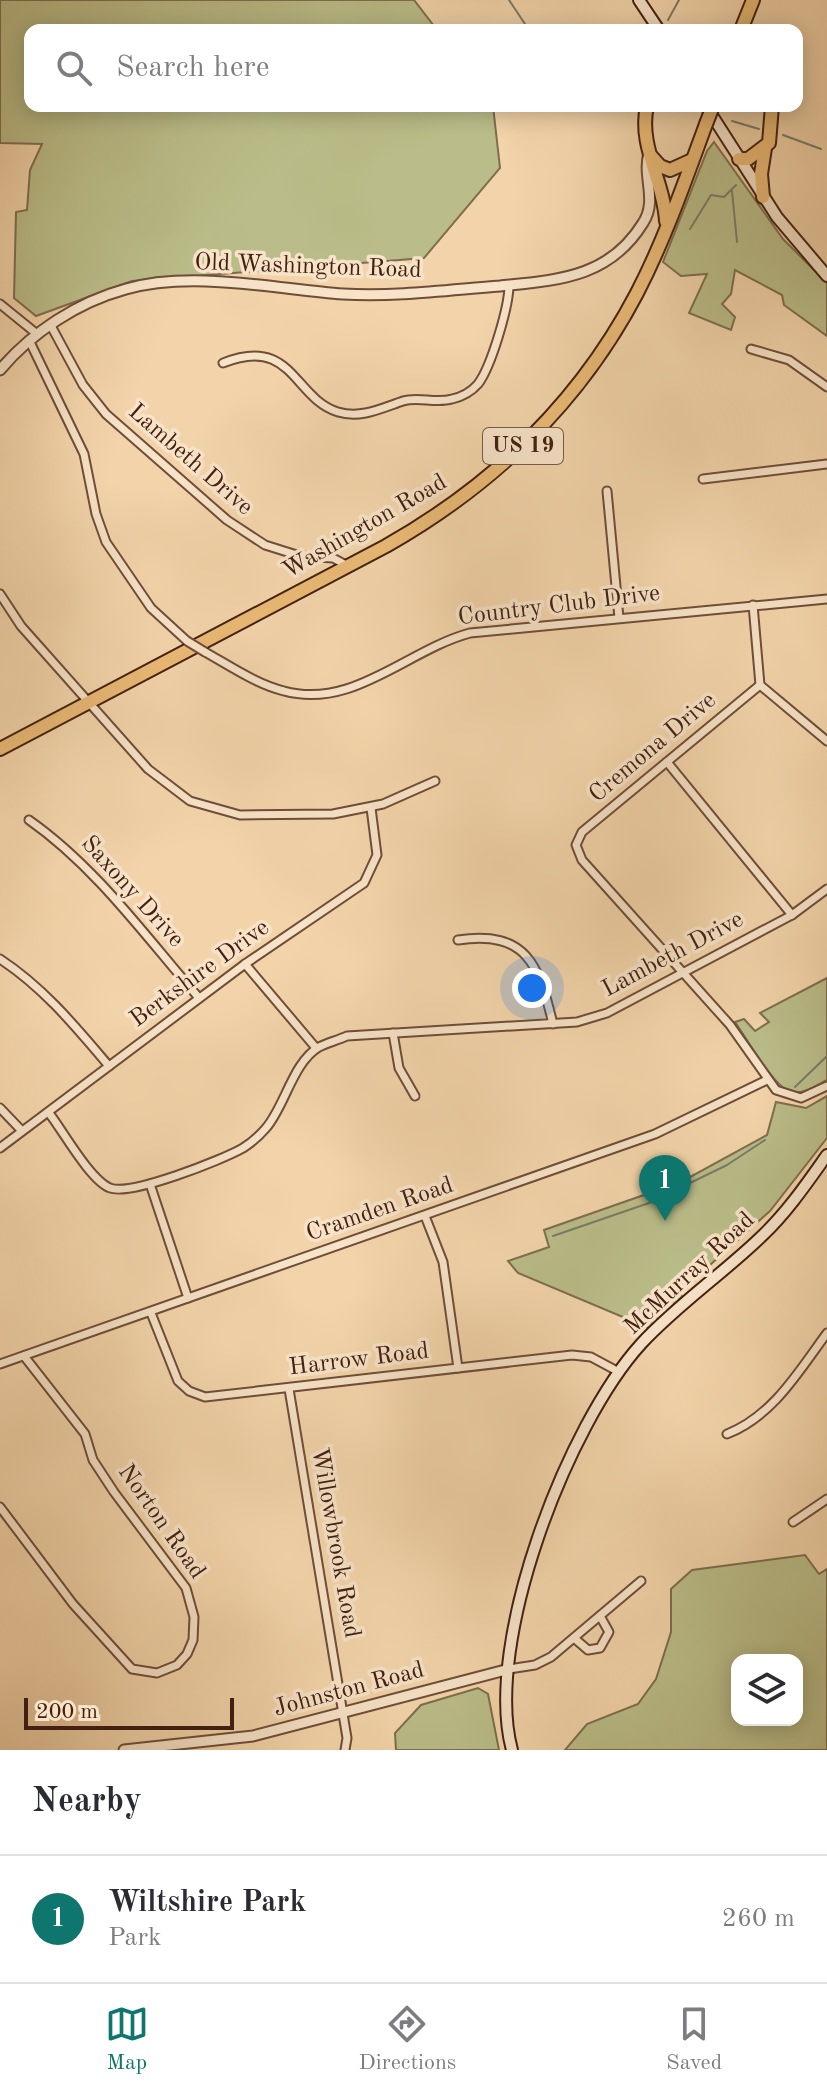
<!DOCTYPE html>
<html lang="en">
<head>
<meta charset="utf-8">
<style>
  :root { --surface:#fff; --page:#f2f2f3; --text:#2b2b33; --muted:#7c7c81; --line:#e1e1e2; --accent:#0f766e }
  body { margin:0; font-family:"Old Standard TT",serif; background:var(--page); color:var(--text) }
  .controls { position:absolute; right:24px; bottom:24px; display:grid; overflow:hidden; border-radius:16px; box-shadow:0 4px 20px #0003 }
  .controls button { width:72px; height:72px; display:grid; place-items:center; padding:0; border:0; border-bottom:2px solid var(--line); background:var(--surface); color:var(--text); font:40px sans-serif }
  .scale { position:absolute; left:24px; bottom:20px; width:210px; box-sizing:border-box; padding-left:8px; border:4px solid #432012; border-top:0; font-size:22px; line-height:28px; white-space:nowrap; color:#432012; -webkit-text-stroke:6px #f7e3c8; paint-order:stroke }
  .you { position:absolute; left:532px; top:988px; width:28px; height:28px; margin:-20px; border:6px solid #fff; border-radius:50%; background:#1a73e8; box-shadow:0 0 0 12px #1a73e833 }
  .badge { display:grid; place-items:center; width:52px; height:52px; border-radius:50%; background:var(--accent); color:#fff; font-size:26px; font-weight:700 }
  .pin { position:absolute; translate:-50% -66px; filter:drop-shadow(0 2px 4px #0008) }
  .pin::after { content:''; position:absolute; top:42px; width:28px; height:24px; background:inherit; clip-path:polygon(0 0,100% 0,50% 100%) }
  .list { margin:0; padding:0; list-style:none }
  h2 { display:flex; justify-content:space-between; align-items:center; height:104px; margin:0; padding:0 32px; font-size:34px }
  h2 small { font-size:26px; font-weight:400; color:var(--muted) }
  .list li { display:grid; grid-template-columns:52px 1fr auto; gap:24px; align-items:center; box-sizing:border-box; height:128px; padding:0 32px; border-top:2px solid var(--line) }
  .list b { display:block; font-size:30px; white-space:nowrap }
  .list p { margin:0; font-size:26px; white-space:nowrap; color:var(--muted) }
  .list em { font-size:26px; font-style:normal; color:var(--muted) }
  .icon { flex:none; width:44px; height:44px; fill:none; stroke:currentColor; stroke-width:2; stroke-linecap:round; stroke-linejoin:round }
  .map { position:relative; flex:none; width:827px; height:1750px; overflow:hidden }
  .search { position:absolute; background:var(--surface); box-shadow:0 4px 20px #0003; left:24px; right:24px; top:24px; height:88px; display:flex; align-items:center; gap:20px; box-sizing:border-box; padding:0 28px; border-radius:16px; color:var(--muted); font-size:30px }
  .sheet { height:232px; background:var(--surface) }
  nav { display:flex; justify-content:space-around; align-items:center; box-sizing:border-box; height:112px; border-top:2px solid var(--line); background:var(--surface); font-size:22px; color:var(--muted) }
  nav a { display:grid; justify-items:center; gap:4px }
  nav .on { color:var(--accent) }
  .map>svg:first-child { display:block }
  .green { fill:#babd89; stroke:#7e6e4e; stroke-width:2; fill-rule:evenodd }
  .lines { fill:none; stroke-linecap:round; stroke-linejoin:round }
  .stream { stroke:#797c69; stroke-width:2 }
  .minor-casing { stroke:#6f4d38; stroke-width:11 }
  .tertiary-casing { stroke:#6f4d38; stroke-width:13 }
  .secondary-casing { stroke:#432012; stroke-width:14 }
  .primary-casing { stroke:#432012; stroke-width:16 }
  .minor { stroke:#f7e3c8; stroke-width:7 }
  .tertiary { stroke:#f7e3c8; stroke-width:9 }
  .secondary { stroke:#f7e3c8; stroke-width:10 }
  .primary { stroke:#eaba75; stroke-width:12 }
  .minor-bridge-casing { stroke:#6f4d38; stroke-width:11; stroke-linecap:butt }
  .primary-bridge-casing { stroke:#432012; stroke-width:16; stroke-linecap:butt }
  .minor-bridge { stroke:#f7e3c8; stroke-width:7 }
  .primary-bridge { stroke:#eaba75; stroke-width:12 }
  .labels { text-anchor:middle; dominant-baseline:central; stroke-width:7; stroke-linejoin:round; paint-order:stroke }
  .shield { fill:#f7e3c8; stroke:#795a49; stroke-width:2 }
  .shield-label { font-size:22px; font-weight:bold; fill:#432012 }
  .street-label { font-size:24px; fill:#432012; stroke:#f7e3c8 }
</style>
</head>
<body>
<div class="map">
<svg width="827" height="1750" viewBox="0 0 827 1750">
  <rect width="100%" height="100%" fill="#f3d4aa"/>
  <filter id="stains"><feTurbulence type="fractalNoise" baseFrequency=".0025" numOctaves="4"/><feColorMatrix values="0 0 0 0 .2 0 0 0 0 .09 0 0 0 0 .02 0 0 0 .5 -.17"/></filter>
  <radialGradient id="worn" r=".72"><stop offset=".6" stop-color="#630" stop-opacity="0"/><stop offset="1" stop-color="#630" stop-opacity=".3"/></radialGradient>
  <g class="green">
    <polygon points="0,0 414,0 437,30 30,30 30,106 493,106 500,168 424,258 132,281 36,316 14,298 16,212 27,210 30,170 42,144 0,143"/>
    <polygon points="714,142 783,239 827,283 827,336 784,305 782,295 735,270 731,294 722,304 735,317 731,330 689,313 707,274 681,276 663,262 707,151"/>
    <path d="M827 978V1080C817 1085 803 1095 791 1092 774 1088 746 1037 735 1022L744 1019 755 1031 769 1022 760 1013Z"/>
    <polygon points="827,1096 827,1138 770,1211 680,1292 682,1297 649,1328 518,1273 508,1261 549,1247 544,1230 681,1182 767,1135 776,1102 806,1108"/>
    <path d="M805 1555 819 1574 827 1569V1750H565L587 1724 638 1704 656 1679 671 1632V1589L692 1570ZM737 1660H797V1720H737Z"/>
    <polygon points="478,1688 488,1694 499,1750 396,1750 395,1733 421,1705"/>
  </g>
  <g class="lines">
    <g class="stream">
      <polyline points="509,0 529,30"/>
      <polyline points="668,20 679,0"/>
      <polyline points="732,121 759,129"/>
      <polyline points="783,135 821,149"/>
      <polyline points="732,191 737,242"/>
      <polyline points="690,229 711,195 724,197 736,185"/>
      <polyline points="795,1087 827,1056"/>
      <polyline points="553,1236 649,1203 727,1165 765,1140"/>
    </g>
    <defs>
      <g id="minor">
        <polyline points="0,304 37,334"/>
        <polyline points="50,324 83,385 106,414 227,520 265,545 300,556 333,558 348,566"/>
        <polyline points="29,340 84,454 96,514 106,542 151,608 187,641"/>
        <polyline points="751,349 789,360 827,387"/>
        <path d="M223 363C293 335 293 398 338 412 361 419 382 408 403 401 419 396 435 404 452 399 461 397 471 392 478 384 491 367 509 307 509 285"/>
        <polyline points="703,479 827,464"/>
        <polyline points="607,491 619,618"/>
        <polyline points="0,594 21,626 148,769 190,801 240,815 333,814 383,804 435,781"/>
        <polyline points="753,605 760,685 827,741"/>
        <path d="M205 652C230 666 256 684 284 691 353 710 407 650 470 633L827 599"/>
        <polyline points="760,685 582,832 576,845 582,860 730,1025 776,1090 801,1098 827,1086"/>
        <polyline points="667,762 792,915"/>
        <path d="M29 820C96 867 146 937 199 998"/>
        <path d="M458 940C527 930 539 965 553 1024"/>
        <path d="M0 959C44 988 75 1026 109 1066"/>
        <polyline points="245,964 316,1048"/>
        <polyline points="393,1033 399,1068 415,1096"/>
        <polyline points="0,1108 22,1131"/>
        <path d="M49 1113C63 1131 90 1180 110 1188 131 1196 222 1160 243 1148 251 1143 260 1135 266 1128 285 1106 293 1062 319 1047 327 1043 338 1040 347 1036L577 1022 607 1013 792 915 827 889"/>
        <polyline points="0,1148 245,964 364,883 377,855 371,808"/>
        <polyline points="150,1184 188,1298"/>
        <polyline points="425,1216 443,1262 458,1368"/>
        <polyline points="151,1313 178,1381 189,1391 205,1397 572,1355 591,1357 619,1372"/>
        <polyline points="0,1364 655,1134 767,1080"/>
        <polyline points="289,1389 347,1738 345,1750"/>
        <path d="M727 1434C773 1416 799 1371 827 1333"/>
        <polyline points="0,1507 73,1604 132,1669 157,1673 177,1665 187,1654 193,1640 194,1617 186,1588 114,1492 93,1460 85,1434 24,1356"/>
        <polyline points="793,1522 827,1499"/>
        <polyline points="574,1638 588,1650 600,1648 609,1632 600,1616"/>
        <polyline points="509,1669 535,1665 551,1657 641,1581"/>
      </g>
      <g id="tertiary">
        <path d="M0 370C32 332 78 302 126 289 191 270 276 289 343 294 396 297 448 290 500 286 558 280 609 278 643 223 658 200 642 177 649 153"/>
        <polyline points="124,1750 253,1736 509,1669"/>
      </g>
      <g id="secondary">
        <polyline points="639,0 659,30"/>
        <polyline points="706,106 777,217 827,276"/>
        <path d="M512 1750C483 1643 568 1424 641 1344 678 1304 724 1273 763 1235 788 1211 807 1183 827 1155"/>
      </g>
      <g id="primary">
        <polyline points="741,30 753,0"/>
        <path d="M647 106C638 146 664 181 666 221"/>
        <polyline points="652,157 660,166 670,170 692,160"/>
        <polyline points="739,159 748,159 769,143 772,106"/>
        <polyline points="763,197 761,174 765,148"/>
        <path d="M0 749 386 546C492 486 580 402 637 293 665 239 685 181 706 124"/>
      </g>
    </defs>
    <use href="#minor" class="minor-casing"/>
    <use href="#tertiary" class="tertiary-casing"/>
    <use href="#secondary" class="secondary-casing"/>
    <use href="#primary" class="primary-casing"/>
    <use href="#minor" class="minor"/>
    <use href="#tertiary" class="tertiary"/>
    <use href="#secondary" class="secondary"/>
    <use href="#primary" class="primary"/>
    <defs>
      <polyline id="minor-bridge" points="187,641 205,652"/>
      <polyline id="primary-bridge" points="706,124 713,106"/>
    </defs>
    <use href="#minor-bridge" class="minor-bridge-casing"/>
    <use href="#primary-bridge" class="primary-bridge-casing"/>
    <use href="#minor-bridge" class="minor-bridge"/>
    <use href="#primary-bridge" class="primary-bridge"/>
  </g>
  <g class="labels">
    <rect class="shield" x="483" y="428" width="80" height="36" rx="6"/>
    <g class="shield-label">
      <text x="523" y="446">US 19</text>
    </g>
    <g class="street-label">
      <text transform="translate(308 267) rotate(2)">Old Washington Road</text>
      <text transform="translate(190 460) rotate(41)">Lambeth Drive</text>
      <text transform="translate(365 527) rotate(-30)">Washington Road</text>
      <text transform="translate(559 606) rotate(-7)">Country Club Drive</text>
      <text transform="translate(653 748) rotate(-40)">Cremona Drive</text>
      <text transform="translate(132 892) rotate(48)">Saxony Drive</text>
      <text transform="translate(673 955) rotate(-28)">Lambeth Drive</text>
      <text transform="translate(200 974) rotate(-36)">Berkshire Drive</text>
      <text transform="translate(380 1210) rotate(-19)">Cramden Road</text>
      <text transform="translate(690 1274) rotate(-43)">McMurray Road</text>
      <text transform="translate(359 1360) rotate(-7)">Harrow Road</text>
      <text transform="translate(161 1522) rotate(55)">Norton Road</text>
      <text transform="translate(335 1543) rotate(80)">Willowbrook Road</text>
      <text transform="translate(349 1690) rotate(-15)">Johnston Road</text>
    </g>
  </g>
  <rect width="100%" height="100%" filter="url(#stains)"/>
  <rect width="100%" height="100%" fill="url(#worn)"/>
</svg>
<div class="controls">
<button><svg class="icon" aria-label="layers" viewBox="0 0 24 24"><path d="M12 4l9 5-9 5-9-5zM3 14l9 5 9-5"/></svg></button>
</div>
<div class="scale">200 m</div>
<div class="you"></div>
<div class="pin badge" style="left:665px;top:1221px">1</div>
<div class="search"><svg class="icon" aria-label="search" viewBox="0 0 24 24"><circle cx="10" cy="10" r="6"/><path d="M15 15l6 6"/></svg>Search here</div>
</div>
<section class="sheet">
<h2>Nearby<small></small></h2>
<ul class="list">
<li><span class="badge">1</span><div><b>Wiltshire Park</b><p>Park</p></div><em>260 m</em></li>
</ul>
</section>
<nav>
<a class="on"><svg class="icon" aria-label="map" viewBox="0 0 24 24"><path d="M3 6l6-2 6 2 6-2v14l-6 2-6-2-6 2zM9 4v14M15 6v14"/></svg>Map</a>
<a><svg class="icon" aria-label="directions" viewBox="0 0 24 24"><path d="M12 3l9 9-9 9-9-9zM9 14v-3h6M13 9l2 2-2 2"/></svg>Directions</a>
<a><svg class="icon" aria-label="saved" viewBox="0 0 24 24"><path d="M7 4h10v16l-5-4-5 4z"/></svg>Saved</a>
</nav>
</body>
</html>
